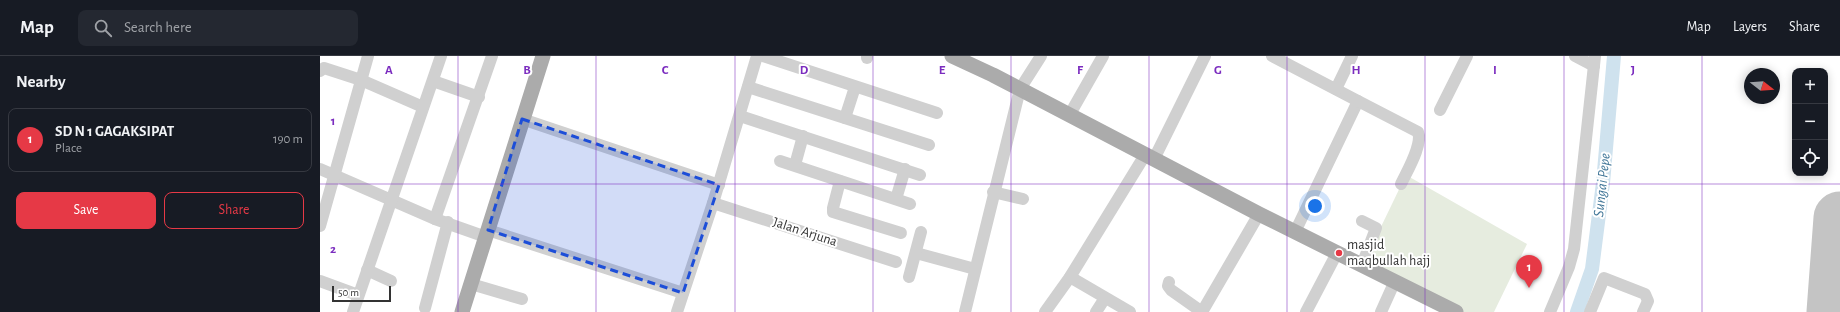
<!DOCTYPE html>
<html lang="en">
<head>
<meta charset="utf-8">
<style>
  :root { --surface:#171b24; --page:#242831; --text:#f1f3f6; --muted:#9ea1a6; --line:#363941; --accent:#e63946 }
  body { margin:0; font-family:"Alegreya Sans",sans-serif; background:var(--page); color:var(--text) }
  .controls { position:absolute; right:12px; top:12px; display:grid; overflow:hidden; border-radius:8px; box-shadow:0 2px 10px #0003 }
  .controls button { width:36px; height:36px; display:grid; place-items:center; padding:0; border:0; border-bottom:1px solid var(--line); background:var(--surface); color:var(--text); font:20px sans-serif }
  .compass { position:absolute; left:1424px; top:12px; width:36px; height:36px; border-radius:50%; background:var(--surface); box-shadow:0 2px 10px #0003; rotate:107deg }
  .scale { position:absolute; left:12px; bottom:10px; width:59px; box-sizing:border-box; padding-left:4px; border:2px solid #333; border-top:0; font-size:11px; line-height:14px; white-space:nowrap; color:#333; -webkit-text-stroke:3px #fff; paint-order:stroke }
  .you { position:absolute; left:995px; top:150px; width:14px; height:14px; margin:-10px; border:3px solid #fff; border-radius:50%; background:#1a73e8; box-shadow:0 0 0 6px #1a73e833 }
  .badge { display:grid; place-items:center; width:26px; height:26px; border-radius:50%; background:var(--accent); color:#fff; font-size:13px; font-weight:700 }
  .pin { position:absolute; translate:-50% -33px; filter:drop-shadow(0 1px 2px #0008) }
  .pin::after { content:''; position:absolute; top:21px; width:14px; height:12px; background:inherit; clip-path:polygon(0 0,100% 0,50% 100%) }
  .list { margin:0; padding:0; list-style:none }
  h2 { display:flex; justify-content:space-between; align-items:center; height:52px; margin:0; padding:0 16px; font-size:17px }
  h2 small { font-size:13px; font-weight:400; color:var(--muted) }
  .list li { display:grid; grid-template-columns:26px 1fr auto; gap:12px; align-items:center; box-sizing:border-box; height:64px; margin:0 8px 8px; padding:0 8px; border:1px solid var(--line); border-radius:8px }
  .list b { display:block; font-size:15px; white-space:nowrap }
  .list p { margin:0; font-size:13px; white-space:nowrap; color:var(--muted) }
  .list em { font-size:13px; font-style:normal; color:var(--muted) }
  .actions { display:flex; gap:8px; padding:12px 16px }
  .actions a { flex:1; padding:9px 0; border:1px solid var(--accent); border-radius:8px; text-align:center; font-size:14px; color:var(--accent) }
  .actions .main { background:var(--accent); color:#fff }
  .icon { flex:none; width:22px; height:22px; fill:none; stroke:currentColor; stroke-width:2; stroke-linecap:round; stroke-linejoin:round }
  .map { position:relative; flex:none; width:1520px; height:256px; overflow:hidden }
  header { display:flex; align-items:center; gap:24px; box-sizing:border-box; height:56px; padding:0 20px; background:var(--surface); border-bottom:1px solid var(--line) }
  header strong { font-size:19px }
  nav { display:flex; gap:22px; margin-inline-start:auto; font-size:14px }
  .search { width:280px; height:36px; background:var(--page); display:flex; align-items:center; gap:10px; box-sizing:border-box; padding:0 14px; border-radius:8px; color:var(--muted); font-size:15px }
  main { display:flex }
  aside { flex:1; background:var(--surface) }
  .map>svg:first-child { display:block }
  .green { fill:#e6ecdf }
  .lines { fill:none; stroke-linecap:round; stroke-linejoin:round }
  .river { stroke:#cfe2ee; stroke-width:14 }
  .taxiway { stroke:#c4c4c4; stroke-width:21 }
  .runway { stroke:#c4c4c4; stroke-width:53 }
  .minor { stroke:#d0d0d0; stroke-width:12 }
  .major { stroke:#ababab; stroke-width:15 }
  .marked { fill:#1d4ed8; fill-opacity:0.2; stroke:#1d4ed8; stroke-width:3; stroke-dasharray:8 5; stroke-linejoin:round }
  .grid { fill:none; stroke:#7b2cbf; stroke-width:1; stroke-opacity:0.55 }
  .poi-dot { fill:#e63946; stroke:#fff; stroke-width:1.5 }
  .labels { text-anchor:middle; dominant-baseline:central; stroke-width:4; stroke-linejoin:round; paint-order:stroke }
  .street-label { font-size:14px; fill:#333; stroke:#fff }
  .poi-label { font-size:14px; fill:#333; stroke:#fff; text-anchor:start }
  .water-label { font-size:15px; font-style:italic; fill:#3f7597; stroke:#fff }
  .grid-label { font-size:13px; text-anchor:middle; font-weight:bold; fill:#7b2cbf; stroke:#fff; stroke-width:4; stroke-linejoin:round; paint-order:stroke }
</style>
</head>
<body>
<header>
<strong>Map</strong>
<div class="search"><svg class="icon" aria-label="search" viewBox="0 0 24 24"><circle cx="10" cy="10" r="6"/><path d="M15 15l6 6"/></svg>Search here</div>
<nav><a>Map</a><a>Layers</a><a>Share</a></nav>
</header>
<main>
<aside>
<h2>Nearby<small></small></h2>
<ul class="list">
<li><span class="badge">1</span><div><b>SD N 1 GAGAKSIPAT</b><p>Place</p></div><em>190 m</em></li>
</ul>
<div class="actions"><a class="main">Save</a><a>Share</a></div>
</aside>
<div class="map">
<svg width="1520" height="256" viewBox="0 0 1520 256">
  <rect width="100%" height="100%" fill="#fff"/>
  <polygon class="green" points="1086,119 1207,188 1174,256 1141,256 1044,206"/>
  <g class="lines">
    <polyline class="river" points="1257,256 1272,213 1283,127 1294,0"/>
    <polyline class="taxiway" points="1514,238 1517,256"/>
    <polyline class="runway" points="1513,256 1520,162"/>
    <g class="minor">
      <polyline points="443,0 617,57"/>
      <polyline points="952,0 1038,45 975,176"/>
      <polyline points="1255,0 1274,10"/>
      <polyline points="547,2 547,0"/>
      <polyline points="0,15 4,12 41,24 103,51"/>
      <polyline points="113,25 159,41"/>
      <polyline points="428,31 609,89"/>
      <polyline points="1016,33 1032,0"/>
      <path d="M1038 45 1098 76C1103 89 1087 115 1081 128"/>
      <polyline points="1120,54 1147,0"/>
      <polyline points="750,58 783,0"/>
      <polyline points="420,60 600,119"/>
      <polyline points="525,62 535,31"/>
      <polyline points="202,63 399,129"/>
      <polyline points="834,103 885,0"/>
      <polyline points="460,105 590,148"/>
      <polyline points="475,109 483,80"/>
      <polyline points="0,113 115,163 166,181"/>
      <polyline points="520,125 513,152 513,156 581,177"/>
      <polyline points="673,136 703,143"/>
      <polyline points="576,143 585,113"/>
      <polyline points="393,147 576,206"/>
      <polyline points="115,163 172,0"/>
      <polyline points="0,170 48,0"/>
      <polyline points="168,174 363,237"/>
      <polyline points="596,197 655,213"/>
      <polyline points="1042,209 1056,172 1042,165"/>
      <polyline points="47,214 71,225"/>
      <polyline points="589,221 601,176"/>
      <polyline points="750,221 810,256"/>
      <polyline points="0,225 38,239"/>
      <polyline points="849,226 848,230 851,234 882,256"/>
      <polyline points="151,228 202,243"/>
      <polyline points="105,252 128,166"/>
      <polyline points="33,256 121,0"/>
      <polyline points="357,256 393,147 437,0"/>
      <polyline points="645,256 700,33 721,0"/>
      <polyline points="725,256 750,221 825,99"/>
      <polyline points="776,256 785,242"/>
      <polyline points="882,256 939,158"/>
      <polyline points="986,256 1017,197"/>
      <polyline points="1061,256 1075,225"/>
      <polyline points="1230,256 1249,211 1254,193 1275,0"/>
      <polyline points="1270,256 1284,222 1325,238 1328,245 1323,256"/>
    </g>
    <g class="major">
      <polyline points="632,0 673,19 939,158 1136,256"/>
      <polyline points="142,256 223,0"/>
    </g>
  </g>
  <path class="marked" d="M202 63 399 129 363 237 168 174Z"/>
  <path class="grid" d="M138 0V256M276 0V256M415 0V256M553 0V256M691 0V256M829 0V256M967 0V256M1105 0V256M1244 0V256M1382 0V256M0 128H1520"/>
  <circle class="poi-dot" cx="1019" cy="197" r="4"/>
  <g class="labels">
    <g class="street-label">
      <text transform="translate(485 176) rotate(18)">Jalan Arjuna</text>
    </g>
    <g class="poi-label">
      <text x="1027" y="189">masjid<tspan x="1027" dy="16">maqbullah hajj</tspan></text>
    </g>
    <g class="water-label">
      <text transform="translate(1282 129) rotate(-84)">Sungai Pepe</text>
    </g>
  </g>
  <g class="grid-label">
    <text x="69" y="18">A</text>
    <text x="207" y="18">B</text>
    <text x="345" y="18">C</text>
    <text x="484" y="18">D</text>
    <text x="622" y="18">E</text>
    <text x="760" y="18">F</text>
    <text x="898" y="18">G</text>
    <text x="1036" y="18">H</text>
    <text x="1175" y="18">I</text>
    <text x="1313" y="18">J</text>
    <text x="13" y="69">1</text>
    <text x="13" y="197">2</text>
  </g>
</svg>
<div class="controls">
<button>+</button>
<button>−</button>
<button><svg class="icon" aria-label="locate" viewBox="0 0 24 24"><circle cx="12" cy="12" r="6"/><path d="M12 2v4M12 18v4M2 12h4M18 12h4"/></svg></button>
</div>
<svg class="compass" viewBox="-18 -18 36 36"><path d="M0-13l5 13h-10z" fill="#e53935"/><path d="M0 13l5-13h-10z" fill="#9ea1a6"/></svg>
<div class="scale">50 m</div>
<div class="you"></div>
<div class="pin badge" style="left:1209px;top:232px">1</div>
</div>
</main>
</body>
</html>
